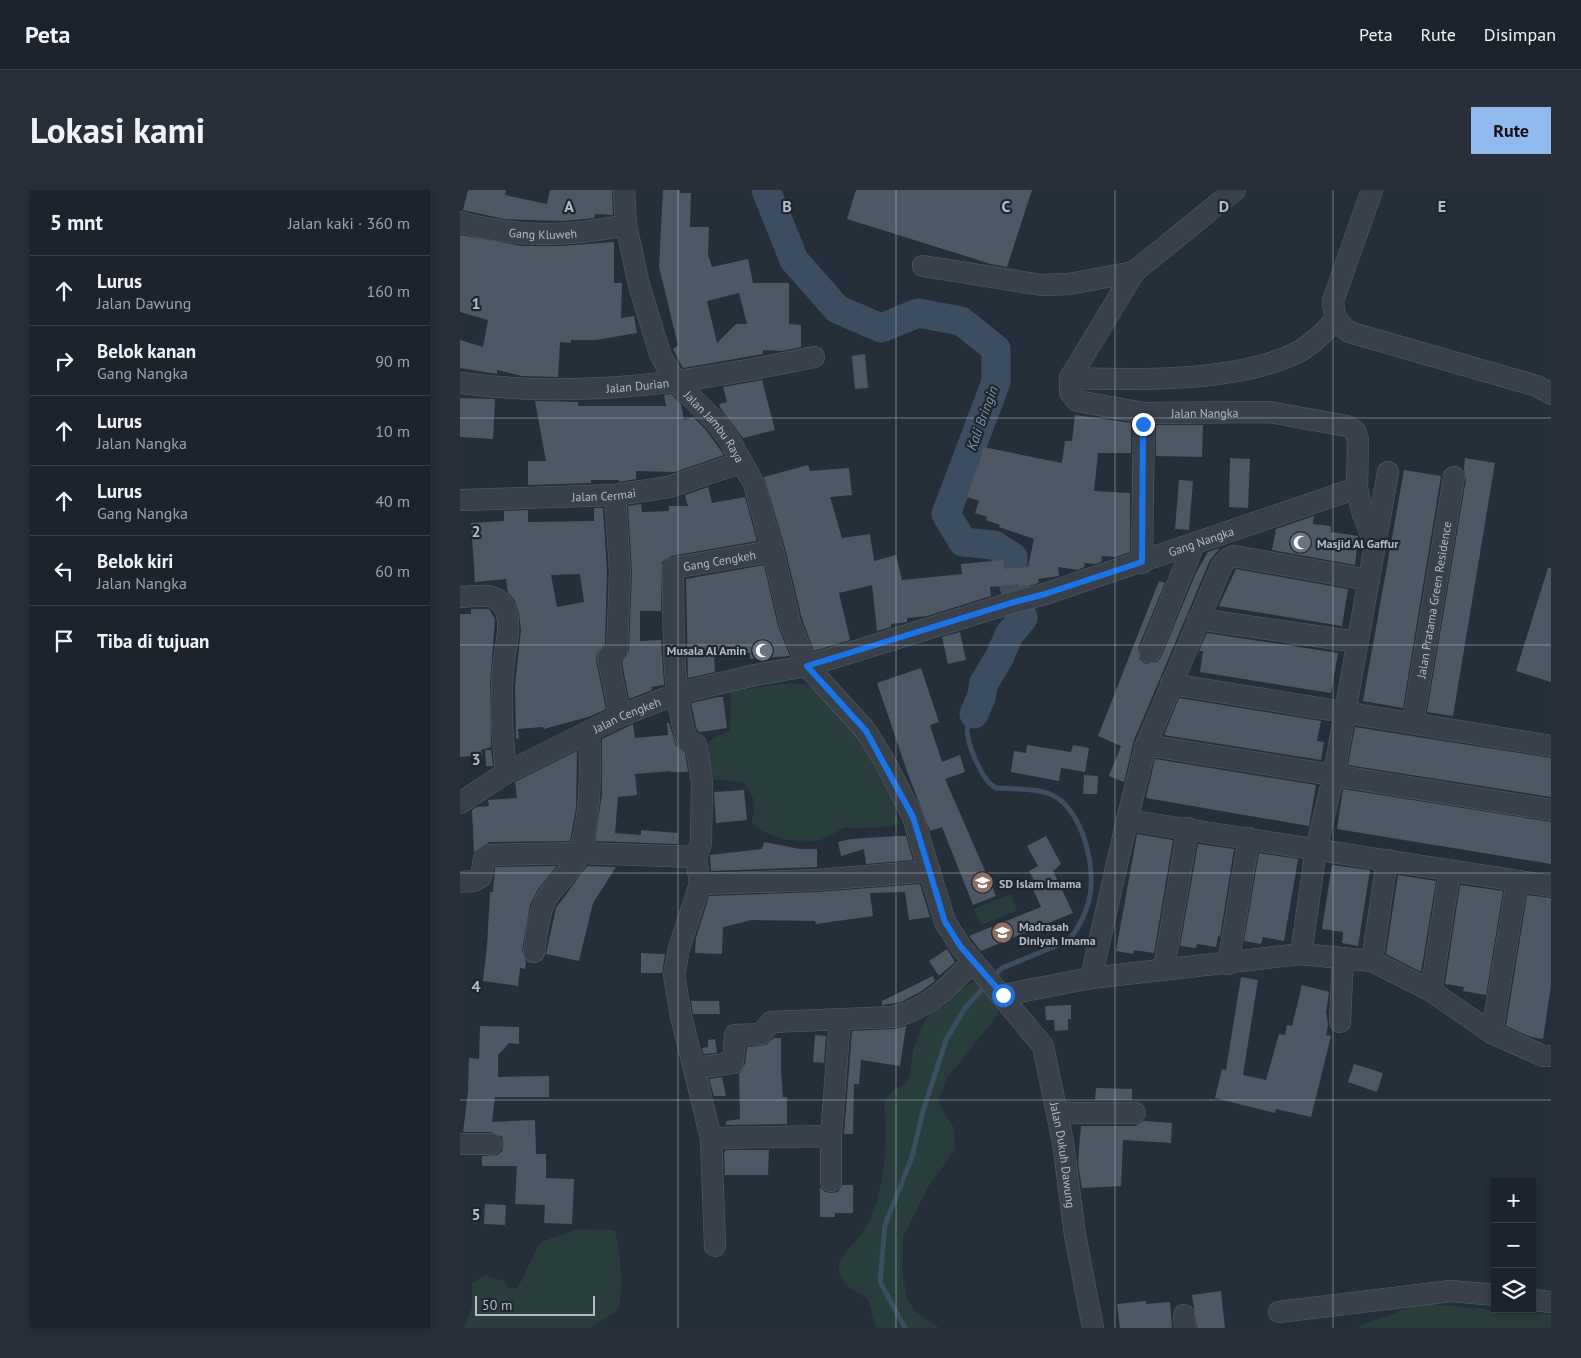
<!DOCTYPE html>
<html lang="id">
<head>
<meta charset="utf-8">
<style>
  :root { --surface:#1c232c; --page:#292f38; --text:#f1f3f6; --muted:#a0a4a9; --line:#3a4048; --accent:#90b9ee }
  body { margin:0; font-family:"PT Sans",sans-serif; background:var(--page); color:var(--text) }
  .controls { position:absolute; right:15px; bottom:15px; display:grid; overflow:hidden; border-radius:0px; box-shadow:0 2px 8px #0003 }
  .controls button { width:45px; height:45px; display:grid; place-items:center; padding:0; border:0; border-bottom:1px solid var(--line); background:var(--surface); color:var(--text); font:25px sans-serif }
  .scale { position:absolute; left:15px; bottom:12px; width:120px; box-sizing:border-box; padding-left:5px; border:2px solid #b4bbc6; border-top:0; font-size:14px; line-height:18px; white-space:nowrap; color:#b4bbc6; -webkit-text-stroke:4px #1e262f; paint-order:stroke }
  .stop { position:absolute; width:15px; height:15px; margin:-11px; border:4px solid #1a73e8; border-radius:50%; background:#fff }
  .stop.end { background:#1a73e8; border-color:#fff; box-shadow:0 1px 5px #0008 }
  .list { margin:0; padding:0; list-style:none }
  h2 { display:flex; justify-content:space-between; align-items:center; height:65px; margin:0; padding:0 20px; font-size:21px }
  h2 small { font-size:16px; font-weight:400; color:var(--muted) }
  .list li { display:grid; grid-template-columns:32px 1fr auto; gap:15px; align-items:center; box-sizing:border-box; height:70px; padding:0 20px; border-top:1px solid var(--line) }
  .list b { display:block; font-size:19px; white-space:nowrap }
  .list p { margin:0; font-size:16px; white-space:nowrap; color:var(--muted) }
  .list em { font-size:16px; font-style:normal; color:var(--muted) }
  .icon { flex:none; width:28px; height:28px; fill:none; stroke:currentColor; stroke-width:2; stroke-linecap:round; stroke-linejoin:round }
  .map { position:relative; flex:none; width:1091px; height:1138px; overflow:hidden; border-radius:0px }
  header { display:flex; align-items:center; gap:30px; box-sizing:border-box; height:70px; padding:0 25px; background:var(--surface); border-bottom:1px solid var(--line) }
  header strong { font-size:24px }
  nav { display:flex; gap:28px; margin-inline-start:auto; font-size:18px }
  .intro { display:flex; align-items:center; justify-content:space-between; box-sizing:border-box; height:120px; padding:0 30px }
  h1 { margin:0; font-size:35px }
  .button { padding:12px 22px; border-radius:0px; background:var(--accent); color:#111; font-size:18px; font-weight:700 }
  main { display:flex; gap:30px; padding:0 30px }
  aside { flex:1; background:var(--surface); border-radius:0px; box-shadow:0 2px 8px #0003 }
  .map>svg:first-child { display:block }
  .green { fill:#2a3d3d }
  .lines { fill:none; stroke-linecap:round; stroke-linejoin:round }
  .stream { stroke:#3c4d61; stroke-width:5 }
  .river { stroke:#3c4d61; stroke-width:29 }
  .building { fill:#4e5865; fill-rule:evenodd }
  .minor-casing { stroke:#565e68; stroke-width:22 }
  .minor { stroke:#38404a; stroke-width:21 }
  .route { stroke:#1a73e8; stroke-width:6 }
  .grid { fill:none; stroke:#b4bbc6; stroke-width:1; stroke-opacity:0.55 }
  .labels { text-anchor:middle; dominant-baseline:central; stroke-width:4.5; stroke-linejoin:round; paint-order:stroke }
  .street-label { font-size:12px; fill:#b4bbc6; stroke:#1e262f }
  .poi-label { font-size:12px; font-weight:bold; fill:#b4bbc6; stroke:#1e262f; text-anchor:start }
  .water-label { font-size:14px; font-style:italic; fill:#7e93aa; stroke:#1e262f }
  .grid-label { font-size:16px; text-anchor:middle; font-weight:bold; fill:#b4bbc6; stroke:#1e262f; stroke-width:4.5; stroke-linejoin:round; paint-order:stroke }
</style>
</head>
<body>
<header>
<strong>Peta</strong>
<nav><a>Peta</a><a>Rute</a><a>Disimpan</a></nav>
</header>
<div class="intro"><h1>Lokasi kami</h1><a class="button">Rute</a></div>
<main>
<aside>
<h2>5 mnt<small>Jalan kaki · 360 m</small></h2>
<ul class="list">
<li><svg class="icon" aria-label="ahead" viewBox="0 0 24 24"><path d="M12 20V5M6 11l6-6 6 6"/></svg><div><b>Lurus</b><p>Jalan Dawung</p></div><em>160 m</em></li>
<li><svg class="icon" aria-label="right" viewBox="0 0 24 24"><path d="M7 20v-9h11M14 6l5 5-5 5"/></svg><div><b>Belok kanan</b><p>Gang Nangka</p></div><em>90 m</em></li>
<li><svg class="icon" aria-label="ahead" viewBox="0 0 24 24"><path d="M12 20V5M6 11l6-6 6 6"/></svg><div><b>Lurus</b><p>Jalan Nangka</p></div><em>10 m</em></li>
<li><svg class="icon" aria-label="ahead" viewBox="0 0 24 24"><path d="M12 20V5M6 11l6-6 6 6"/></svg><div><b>Lurus</b><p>Gang Nangka</p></div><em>40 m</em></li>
<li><svg class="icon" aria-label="left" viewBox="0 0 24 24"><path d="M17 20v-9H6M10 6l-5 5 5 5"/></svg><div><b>Belok kiri</b><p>Jalan Nangka</p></div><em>60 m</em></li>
<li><svg class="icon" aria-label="arrive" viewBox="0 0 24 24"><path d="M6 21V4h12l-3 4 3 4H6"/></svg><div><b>Tiba di tujuan</b></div></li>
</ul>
</aside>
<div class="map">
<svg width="1091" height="1138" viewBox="0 0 1091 1138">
  <rect width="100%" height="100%" fill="#252f3a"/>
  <g class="green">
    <path d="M331 493 347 495 360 503 403 554 433 613 439 633 433 637 384 638 358 651 324 650 304 642 291 632C298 611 294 609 283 592L251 589C244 555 236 556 270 540L271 501Z"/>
    <polygon points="551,704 557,721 521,735 514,719"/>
    <path d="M517 790 539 819 533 831 487 888 478 912 494 938 495 960 468 997 443 1047 442 1079 447 1109 455 1121 479 1138H416L408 1109C396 1101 382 1096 379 1081 377 1065 398 1052 405 1039 425 1004 428 952 424 912 428 908 432 900 437 898 442 895 446 896 448 889 452 879 451 868 454 858 467 816 480 810 517 790Z"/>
    <path d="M118 1039 154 1040C161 1055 163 1102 159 1119L131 1138H4L12 1117V1093L25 1085 46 1092 49 1098H57C67 1083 71 1067 81 1052Z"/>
    <polygon points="959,1113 1091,1125 1091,1138 899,1138 902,1134 930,1125"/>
  </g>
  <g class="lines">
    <g class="stream">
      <path d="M514 524C512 527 509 531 508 534 504 550 522 591 536 598 553 599 574 598 590 604 623 617 637 680 629 710 626 723 617 741 608 751L542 778 532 788"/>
      <polyline points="445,1138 420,1092 425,1035 452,967 463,921 486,850 505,818 527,794"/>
    </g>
    <polyline class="river" points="306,0 334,70 377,119 421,138 458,123 501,131 536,159 536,192 486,324 503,352 534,355 553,367 553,392 563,428 549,445 540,466 524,493 521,508 514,524"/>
  </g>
  <g class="building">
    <polygon points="8,0 46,0 45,5 87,14 90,0 152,0 153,25 135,24 134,28 103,31 44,29 3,20"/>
    <path d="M203 0H220V3H231L230 37H249L248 65 252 77 288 69 293 93H329V134L341 135V157L322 161 303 160V164L223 178 213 159 218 155 199 77ZM279 103 287 134H276L257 153 247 111Z"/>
    <polygon points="396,0 572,0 547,77 531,74 387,29"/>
    <polygon points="0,45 62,56 104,56 154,52 154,93 162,93 161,128 174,126 177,143 136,150 111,150 111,153 100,152 98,187 62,186 37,180 37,184 0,178 0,150 23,157 28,130 0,122"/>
    <polygon points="405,164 408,198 395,199 392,166"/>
    <polygon points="302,190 315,240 283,248 261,219 259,214 267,212 263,197"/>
    <polygon points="211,204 221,214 224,230 233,227 246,240 264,265 215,282 176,281 176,289 159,292 159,290 131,290 131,293 68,295 68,271 86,271 75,211 118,212 118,216 206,216 204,205"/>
    <polygon points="0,208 35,209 33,249 0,247"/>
    <polygon points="615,225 671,233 671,263 638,263 634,301 670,303 670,362 656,367 642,366 641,372 635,374 625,373 624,377 618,380 598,377 599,386 578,389 579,393 568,396 558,397 558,394 530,397 531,406 467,426 447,428 447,432 431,434 431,437 417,441 412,395 379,403 390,450 354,461 342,429 325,358 304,287 348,275 350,281 389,278 392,305 370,307 382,348 410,344 414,371 436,365 442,390 502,384 501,374 543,370 544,379 568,377 574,349 539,337 540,335 526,330 527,327 515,323 519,311 507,307 516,279 518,280 523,257 602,273 605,251 612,251"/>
    <polygon points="696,235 743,235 742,267 696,266"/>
    <polygon points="770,268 790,269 788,318 769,317"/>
    <polygon points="1005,268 1035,273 993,526 967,522 1006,289 1004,279"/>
    <polygon points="944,280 981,286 943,518 903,511"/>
    <polygon points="719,290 733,291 729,340 715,339"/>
    <polygon points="248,297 252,313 285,307 297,351 211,366 202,372 201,421 180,421 180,451 201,450 204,495 191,497 192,500 169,509 162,473 169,461 172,381 168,316 181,314 182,322 209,321 209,316 228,316 225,305"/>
    <path d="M134 318H143L147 381 145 455 137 463 136 470 146 519 131 526 84 539 83 537 58 539 59 548 56 549 55 495 61 440 59 423 54 409 48 403 46 389 15 392 11 333 44 331V321L68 320V332L134 331ZM120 384 124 412 97 417 91 385Z"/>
    <polygon points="854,326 853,334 871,336 871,342 898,346 895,375 812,360 816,339"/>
    <polygon points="760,358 750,370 674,550 664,592 649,586 661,556 638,546 699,391 705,393 678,458 680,469 686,474 697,472 701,467 736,383 748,362"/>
    <polygon points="304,375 318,436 330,466 290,469 290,463 254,467 255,482 228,488 226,389"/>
    <polygon points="1088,378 1091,378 1091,492 1056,481"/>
    <polygon points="776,379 888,399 882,436 759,416"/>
    <polygon points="11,419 29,419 35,429 30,494 31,557 21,560 22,565 0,567 0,424 11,424"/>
    <polygon points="500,442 506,470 488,474 482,447"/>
    <polygon points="747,443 878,463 871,503 740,482 743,461 739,461"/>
    <polygon points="461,478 479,532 470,535 482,572 500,565 505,582 485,589 536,706 513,715 482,637 470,641 448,584 417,493"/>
    <polygon points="258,507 263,507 267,538 240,542 237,540 231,513"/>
    <polygon points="719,508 861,531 857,551 864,552 861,570 704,545"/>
    <polygon points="207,533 209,533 216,556 225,562 228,582 211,582 211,581 175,584 177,605 158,607 155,643 181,645 181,640 218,643 217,654 135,651 142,604 142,549 173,534 175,548 208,545"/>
    <polygon points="895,537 1091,568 1091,607 888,575"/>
    <polygon points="567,555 611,562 613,555 629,558 625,582 601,578 599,591 551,582 554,561 566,563"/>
    <polygon points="25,560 31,560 33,576 26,576"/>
    <polygon points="117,561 116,618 110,651 29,652 14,662 12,620 17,617 29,616 28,610 57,608 55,592"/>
    <polygon points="695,569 856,595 849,636 686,608"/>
    <polygon points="624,585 638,586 637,604 623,604"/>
    <polygon points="883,599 1091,632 1091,674 877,639"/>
    <polygon points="284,600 287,630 256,633 254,602"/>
    <polygon points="677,644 713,650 694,763 674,760 673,764 656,761"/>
    <polygon points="438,646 446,646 453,670 406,674 404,659 381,666 378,652 391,649"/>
    <polygon points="586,646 601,674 593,681 613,723 521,761 509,746 581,717 571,695 575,692 569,681 578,676 567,656"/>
    <polygon points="304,652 340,659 357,659 357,677 251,681 250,665 302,659"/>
    <polygon points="738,654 774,659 760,747 758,746 756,757 737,754 736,758 720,756"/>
    <polygon points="799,663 838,669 824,751 803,747 801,754 784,751"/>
    <polygon points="872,675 910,680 898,756 882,753 883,742 862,739"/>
    <polygon points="97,676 78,699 70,715 62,760 66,772 65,779 60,778 58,796 23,791 27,756 30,702 33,702 35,677"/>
    <polygon points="127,676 156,677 133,713 119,771 86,764 96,718"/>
    <polygon points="938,685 976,691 961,782 926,764"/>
    <polygon points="460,694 470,727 449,730 445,702 410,703 413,726 356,734 355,731 292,730 263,737 262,764 235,763 236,748 249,706 358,702"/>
    <polygon points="1000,695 1043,701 1026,805 1003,801 1004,797 985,794"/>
    <polygon points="1067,705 1091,708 1091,796 1083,849 1071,847 1046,836"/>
    <polygon points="487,759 495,772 479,786 469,771"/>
    <polygon points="181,763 205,764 202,783 181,783"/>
    <polygon points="473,786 475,791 460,802 441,812 422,815 422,811"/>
    <polygon points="781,787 798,790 783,885 806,890 819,844 825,845 827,835 832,836 842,795 869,802 866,822 868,835 866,845 871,846 851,927 816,919 815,923 755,908 762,879 766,880"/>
    <polygon points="231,811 259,811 260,824 233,824"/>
    <polygon points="611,815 611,829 608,829 608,840 595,841 594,830 586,830 585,816"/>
    <polygon points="20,836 59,837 59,854 49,853 38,865 38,887 89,886 89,907 35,907 32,932 75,930 76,964 86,964 86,988 114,989 112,1034 84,1033 85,1015 55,1014 57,976 22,976 22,966 37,965 42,961 43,954 42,947 31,942 3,942 8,902 9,868 19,869"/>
    <polygon points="446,836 440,876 401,870 399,894 394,894 393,944 384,944 392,841 434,839"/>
    <polygon points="355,845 366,846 364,873 353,872"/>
    <polygon points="314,848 321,848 321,881 323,907 327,907 327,934 266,935 266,931 280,929 279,884 285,874 287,857 306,855"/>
    <polygon points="255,849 257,863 243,864 242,858 248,857 248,850"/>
    <polygon points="894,874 923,883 917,902 888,892"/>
    <polygon points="262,887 266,906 254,906 249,889"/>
    <polygon points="636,898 672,899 672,910 635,910"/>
    <polygon points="684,931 712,933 711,953 663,950 661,996 622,998 618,973 621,936 675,936"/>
    <polygon points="266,960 309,960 308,985 265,985 264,963"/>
    <polygon points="382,995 393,995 393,1023 375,1023 375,1027 360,1027 360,997 365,1002 371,1003 378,1002"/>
    <polygon points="25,1014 46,1015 45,1035 24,1034"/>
    <polygon points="761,1101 765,1138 737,1138 732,1105"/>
    <polygon points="686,1111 686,1114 710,1112 712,1138 660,1138 657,1114"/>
  </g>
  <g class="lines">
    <defs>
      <g id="minor">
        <path id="s1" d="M164 0 166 35 179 95 200 164 215 191 256 232 270 251 294 294 313 361 330 433 347 476 406 541 425 572 453 627 485 732 501 757 583 856 603 952 615 1045 633 1138"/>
        <path d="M912 0 873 111C874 127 877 133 889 142L1077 196 1091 204"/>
        <path id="s2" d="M0 32C58 48 108 47 166 35"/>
        <polyline points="463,76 582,95 609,94 674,82 775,0"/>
        <path id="s3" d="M674 82 610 188V202L617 211 684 223 809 222 887 236 895 241 898 250 897 298 902 321 915 355"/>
        <path d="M610 188C677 190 771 192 832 165 850 157 864 143 876 129"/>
        <path id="s4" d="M0 193C121 209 235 192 354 167"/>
        <polyline points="155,305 160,381 157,461 148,468 160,526"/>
        <path id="s5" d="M0 310 155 305 209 297 282 272"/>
        <polyline points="682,373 684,223"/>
        <path d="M0 407C14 407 33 401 43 415 52 428 47 450 45 464 39 505 42 543 46 583"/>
        <polyline points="738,429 898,452"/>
        <polyline points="690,462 734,354"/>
        <polyline points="711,494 1091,556"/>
        <path id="s6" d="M953 532 994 287"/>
        <polyline points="686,555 1091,620"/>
        <path id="s7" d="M0 613 46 583 160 526 219 503 295 485 347 476 551 413 585 404 897 298"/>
        <polyline points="667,630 1091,696"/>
        <polyline points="0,692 14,691 21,687 24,669 29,665 120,663 236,667"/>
        <polyline points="240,694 357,690 470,681"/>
        <path d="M74 762C77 744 78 722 88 706 98 691 113 681 119 663 131 628 131 579 129 542"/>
        <polyline points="841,764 856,659 874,584 928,282"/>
        <polyline points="912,771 927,670"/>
        <polyline points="768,774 789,648"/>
        <polyline points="704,778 728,638"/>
        <polyline points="631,788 667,630 686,555 762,375 769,368 774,366 909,390"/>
        <polyline points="971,801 990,680"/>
        <polyline points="543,805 631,788 841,764 912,771 971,801 1032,843 1083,866 1091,866"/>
        <polyline points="880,832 883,768"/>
        <polyline points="1032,843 1057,691"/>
        <path d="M236 878 273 873 275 845 301 844 311 832 433 827C467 819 489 797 512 772"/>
        <polyline points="597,923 675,923"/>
        <polyline points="251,948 371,946"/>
        <polyline points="0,954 31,954"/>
        <polyline points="371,991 371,946 380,829"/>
        <path id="s8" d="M255 1056 251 948 221 826 214 785 219 758 240 694 236 667 241 653 242 592 236 554 226 549C211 495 214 434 213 378L313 361"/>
        <polyline points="1072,1110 1091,1112"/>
        <polyline points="819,1122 991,1101 1035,1105"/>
        <polyline points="724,1125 725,1138"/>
      </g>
    </defs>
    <use href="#minor" class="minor-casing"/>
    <use href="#minor" class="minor"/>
  </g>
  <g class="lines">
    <polyline class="route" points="543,805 501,757 485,732 453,627 406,541 347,476 551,413 585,404 682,372 683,234"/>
  </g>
  <path class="grid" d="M218 0V1138M436 0V1138M655 0V1138M873 0V1138M0 228H1091M0 455H1091M0 683H1091M0 910H1091"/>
  <defs>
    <symbol id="mosque-disc" viewBox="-11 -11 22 22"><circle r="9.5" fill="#6b7280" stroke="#1e262f"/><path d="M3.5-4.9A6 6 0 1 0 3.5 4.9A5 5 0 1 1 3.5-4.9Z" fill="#fff"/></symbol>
    <symbol id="school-disc" viewBox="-11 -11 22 22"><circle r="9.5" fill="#8d6e63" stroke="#1e262f"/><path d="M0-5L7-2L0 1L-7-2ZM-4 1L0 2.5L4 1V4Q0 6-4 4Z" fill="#fff"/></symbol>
  </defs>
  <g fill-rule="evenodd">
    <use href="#mosque-disc" x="828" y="340" width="25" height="25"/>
    <use href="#mosque-disc" x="290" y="448" width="25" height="25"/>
    <use href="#school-disc" x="510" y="680" width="25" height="25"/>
    <use href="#school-disc" x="530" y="730" width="25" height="25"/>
  </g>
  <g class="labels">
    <g class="street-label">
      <text stroke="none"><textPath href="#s2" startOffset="84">Gang Kluweh</textPath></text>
      <text stroke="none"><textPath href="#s4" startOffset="178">Jalan Durian</textPath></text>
      <text stroke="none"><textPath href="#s3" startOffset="278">Jalan Nangka</textPath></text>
      <text stroke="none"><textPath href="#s1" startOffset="260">Jalan Jambu Raya</textPath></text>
      <text stroke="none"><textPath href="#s5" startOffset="144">Jalan Cermai</textPath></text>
      <text stroke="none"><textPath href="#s7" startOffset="790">Gang Nangka</textPath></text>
      <text stroke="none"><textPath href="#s8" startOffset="742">Gang Cengkeh</textPath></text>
      <text stroke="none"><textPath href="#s6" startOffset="124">Jalan Pratama Green Residence</textPath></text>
      <text stroke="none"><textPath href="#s7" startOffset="189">Jalan Cengkeh</textPath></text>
      <text stroke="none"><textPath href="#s1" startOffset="1085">Jalan Dukuh Dawung</textPath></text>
    </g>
    <g class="poi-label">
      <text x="857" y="353">Masjid Al Gaffur</text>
      <text x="286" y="460" text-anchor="end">Musala Al Amin</text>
      <text x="539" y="693">SD Islam Imama</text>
      <text x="559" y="736">Madrasah<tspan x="559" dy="14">Diniyah Imama</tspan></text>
    </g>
    <g class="water-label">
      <text transform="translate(522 228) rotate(-70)">Kali Bringin</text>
    </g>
  </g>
  <g class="grid-label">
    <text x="109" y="22">A</text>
    <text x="327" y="22">B</text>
    <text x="546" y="22">C</text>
    <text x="764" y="22">D</text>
    <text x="982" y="22">E</text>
    <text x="16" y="119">1</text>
    <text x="16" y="347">2</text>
    <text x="16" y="575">3</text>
    <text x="16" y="802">4</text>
    <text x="16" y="1030">5</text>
  </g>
</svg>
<div class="controls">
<button>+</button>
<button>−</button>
<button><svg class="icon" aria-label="layers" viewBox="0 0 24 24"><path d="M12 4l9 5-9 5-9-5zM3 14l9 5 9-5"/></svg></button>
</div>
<div class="scale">50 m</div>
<div class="stop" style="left:543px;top:805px"></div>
<div class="stop end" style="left:683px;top:234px"></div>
</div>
</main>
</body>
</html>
